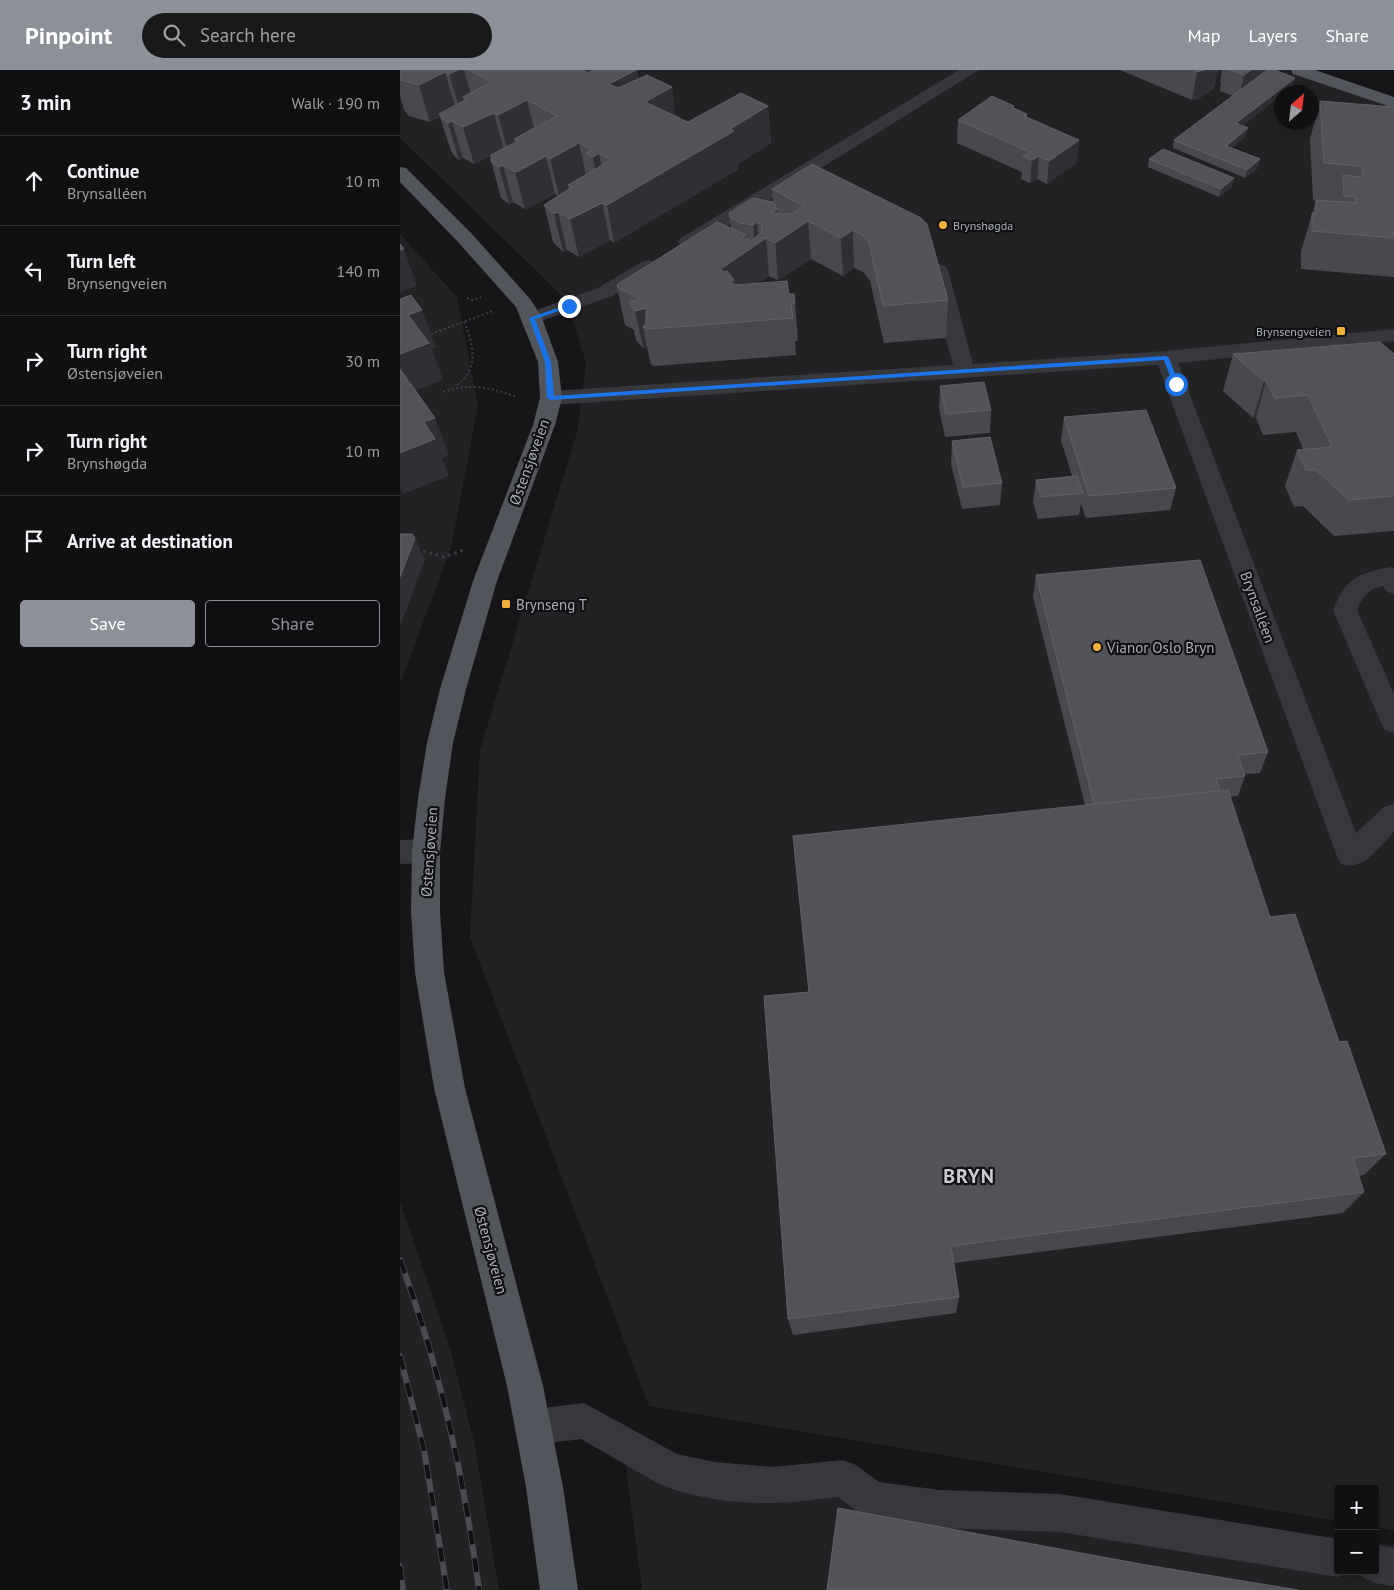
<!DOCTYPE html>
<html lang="en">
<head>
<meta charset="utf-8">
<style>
  :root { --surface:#101012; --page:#19191b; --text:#f1f3f6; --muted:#9c9d9f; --line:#303032; --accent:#8c9099 }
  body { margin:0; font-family:"PT Sans",sans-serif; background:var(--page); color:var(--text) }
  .controls { position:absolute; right:15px; bottom:15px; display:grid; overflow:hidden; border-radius:5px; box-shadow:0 2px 12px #0003 }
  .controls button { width:45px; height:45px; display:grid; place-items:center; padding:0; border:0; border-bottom:1px solid var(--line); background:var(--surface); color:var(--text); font:25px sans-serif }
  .compass { position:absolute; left:874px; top:15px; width:45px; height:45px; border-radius:50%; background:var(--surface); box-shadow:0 2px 12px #0003; rotate:28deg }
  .stop { position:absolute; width:15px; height:15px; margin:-11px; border:4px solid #1a73e8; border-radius:50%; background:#fff }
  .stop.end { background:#1a73e8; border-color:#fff; box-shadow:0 1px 5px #0008 }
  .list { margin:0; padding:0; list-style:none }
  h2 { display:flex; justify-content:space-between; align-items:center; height:65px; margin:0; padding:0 20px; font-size:21px }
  h2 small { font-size:16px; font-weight:400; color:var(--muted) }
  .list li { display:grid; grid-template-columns:32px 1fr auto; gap:15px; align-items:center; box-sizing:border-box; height:90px; padding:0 20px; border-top:1px solid var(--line) }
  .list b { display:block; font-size:19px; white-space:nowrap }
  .list p { margin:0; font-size:16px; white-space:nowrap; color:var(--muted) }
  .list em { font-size:16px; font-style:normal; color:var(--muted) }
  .actions { display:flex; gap:10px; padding:15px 20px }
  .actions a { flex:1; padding:11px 0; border:1px solid var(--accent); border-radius:5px; text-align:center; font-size:18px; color:var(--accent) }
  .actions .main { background:var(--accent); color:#fff }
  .icon { flex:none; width:28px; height:28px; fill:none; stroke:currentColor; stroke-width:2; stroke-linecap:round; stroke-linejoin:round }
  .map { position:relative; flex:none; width:994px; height:1520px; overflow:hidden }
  header { display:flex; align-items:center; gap:30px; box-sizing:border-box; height:70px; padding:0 25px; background:var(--accent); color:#fff }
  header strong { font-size:24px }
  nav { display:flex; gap:28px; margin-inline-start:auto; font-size:18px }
  .search { width:350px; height:45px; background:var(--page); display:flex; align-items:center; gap:12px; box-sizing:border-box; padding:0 18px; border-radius:28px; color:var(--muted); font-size:19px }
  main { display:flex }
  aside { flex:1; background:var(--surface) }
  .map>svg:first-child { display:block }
  .built { fill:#222225; fill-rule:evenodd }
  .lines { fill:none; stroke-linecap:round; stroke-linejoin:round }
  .path-far1 { stroke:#3d3f44; stroke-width:2; stroke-dasharray:2 2.5; stroke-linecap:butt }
  .path { stroke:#3d3f44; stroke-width:3; stroke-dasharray:2.5 4; stroke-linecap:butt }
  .minor { fill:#37383d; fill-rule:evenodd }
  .major { fill:#53555c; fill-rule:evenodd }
  .rail-casing { stroke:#4a4c52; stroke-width:6 }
  .rail { stroke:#111113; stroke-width:4.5; stroke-dasharray:14; stroke-linecap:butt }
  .wall { fill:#47494d }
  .shaded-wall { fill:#2f3033 }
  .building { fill:#525359; stroke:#5f6168 }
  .route { fill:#1a73e8 }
  .poi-dot { fill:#f2b134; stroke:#111113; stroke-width:2 }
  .labels { text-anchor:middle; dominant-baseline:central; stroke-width:4.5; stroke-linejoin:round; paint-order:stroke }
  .far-poi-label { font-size:12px; fill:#a8adb8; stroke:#111113; text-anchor:start }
  .street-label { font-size:15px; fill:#a8adb8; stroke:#111113 }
  .poi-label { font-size:15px; fill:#a8adb8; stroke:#111113; text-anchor:start }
  .district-label { font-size:20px; font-weight:bold; letter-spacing:1px; fill:#c9ccd4; stroke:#111113 }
</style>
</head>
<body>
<header>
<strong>Pinpoint</strong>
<div class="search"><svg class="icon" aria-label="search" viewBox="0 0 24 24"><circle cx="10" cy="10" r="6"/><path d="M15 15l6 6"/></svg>Search here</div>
<nav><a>Map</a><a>Layers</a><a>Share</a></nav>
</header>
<main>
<aside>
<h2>3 min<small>Walk · 190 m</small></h2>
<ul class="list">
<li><svg class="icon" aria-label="ahead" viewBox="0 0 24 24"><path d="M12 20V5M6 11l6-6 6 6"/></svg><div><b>Continue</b><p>Brynsalléen</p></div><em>10 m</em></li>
<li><svg class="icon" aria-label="left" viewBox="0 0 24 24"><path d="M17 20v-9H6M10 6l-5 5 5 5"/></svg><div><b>Turn left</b><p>Brynsengveien</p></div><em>140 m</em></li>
<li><svg class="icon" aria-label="right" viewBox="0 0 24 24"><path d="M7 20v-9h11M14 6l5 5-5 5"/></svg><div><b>Turn right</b><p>Østensjøveien</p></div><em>30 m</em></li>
<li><svg class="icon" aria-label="right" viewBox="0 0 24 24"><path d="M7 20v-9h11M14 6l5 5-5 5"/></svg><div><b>Turn right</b><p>Brynshøgda</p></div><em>10 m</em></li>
<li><svg class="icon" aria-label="arrive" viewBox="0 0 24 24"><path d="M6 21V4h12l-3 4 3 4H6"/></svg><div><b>Arrive at destination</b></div></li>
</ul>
<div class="actions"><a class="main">Save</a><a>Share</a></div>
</aside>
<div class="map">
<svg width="994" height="1520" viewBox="0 0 994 1520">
  <rect width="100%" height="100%" fill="#161618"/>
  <g class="built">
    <path d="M0 0H886L994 36V1460L975 1457V1419H938V1451L249 1336 70 867 80 680 177 362 186 293 171 244 159 223 0 68ZM882 22H912V52H882Z"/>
    <polygon points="0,164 57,227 78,336 51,478 0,614"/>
    <polygon points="0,1132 50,1278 75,1376 99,1520 0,1520"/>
    <polygon points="225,1389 938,1468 938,1501 975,1501 975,1473 994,1475 994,1520 242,1520"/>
  </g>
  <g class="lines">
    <g class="path-far1">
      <polyline points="67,228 73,230 81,227"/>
      <polyline points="31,264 93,241"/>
      <path d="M57 315C80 298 73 274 64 251"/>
      <path d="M43 322C68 313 91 317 116 327"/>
    </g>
    <polyline class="path" points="17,479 44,487 63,480"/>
    <g class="minor">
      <polygon points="559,0 579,0 295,176 281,176 278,172 281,168"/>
      <polygon points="249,190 256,192 259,196 256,200 212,226 132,254 125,252 122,248 125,244 198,218 242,192"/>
      <path d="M538 194 545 196 548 200 573 294 766 281 994 259V271L778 293 956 763 984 737 994 734V762C979 777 963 802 941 794L937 786 758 295 151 335 143 333 140 328 143 323 151 321 553 295 528 200 531 196Z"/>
      <path d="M990 497 994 498V524L986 521 983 516C968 519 963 526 957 540L994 624V663L985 660 981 653 933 540C946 508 957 504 990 497Z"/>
      <polygon points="26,769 36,773 40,781 36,789 26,793 0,794 0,770"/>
      <path d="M184 1333 277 1384 315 1392 372 1397 443 1390 456 1395 479 1412 540 1420 660 1424 938 1469V1501H951L938 1507 660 1462 540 1458 472 1448 459 1443 438 1427C416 1429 394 1433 373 1433 336 1434 293 1428 259 1414L181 1369 134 1375 121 1370 116 1357 121 1344 134 1339Z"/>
      <polygon points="975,1475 994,1478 994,1516 975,1513 962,1507 959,1501 975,1501"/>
    </g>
    <g class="major">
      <polygon points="891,0 915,0 994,27 994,38 893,4"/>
      <polygon points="0,97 6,98 72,164 131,230 142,248 158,292 162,328 155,355 97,511 66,619 53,673 45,728 40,782 40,842 44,902 65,1018 143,1316 163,1417 178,1520 140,1520 126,1417 107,1316 34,1018 15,902 11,842 12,782 18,728 27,673 40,619 73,511 133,355 140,328 138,292 116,237 58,172 0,112"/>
    </g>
    <defs>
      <g id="rail">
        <path d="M0 1190C40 1297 64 1407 79 1520"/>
        <polyline points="0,1286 24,1380 47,1520"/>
        <polyline points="0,1496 3,1520"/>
      </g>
    </defs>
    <use href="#rail" class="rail-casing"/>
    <use href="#rail" class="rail"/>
  </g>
  <g class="wall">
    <polygon points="0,0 237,0 238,9 276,47 288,52 368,36 371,73 338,94 338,99 214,173 210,170 179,187 167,180 163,182 153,172 144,135 158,126 155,124 128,138 125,139 113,132 109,134 101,128 91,91 91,86 74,94 63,88 59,90 56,88 51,81 40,47 30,52 9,46 4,40 0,26"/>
    <polygon points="720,0 818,0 814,18 798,29 792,30"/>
    <polygon points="822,0 875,0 893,16 842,56 846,66 832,78 860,89 858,98 845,108 773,78 774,70 833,26 820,21 821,13 820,12"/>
    <polygon points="920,31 994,37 994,207 901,199 901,181 916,131 913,130 910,69"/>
    <polygon points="614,36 614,38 627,44 627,48 679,70 676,93 647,114 637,109 630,113 621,109 622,102 557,73 558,50"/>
    <polygon points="749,89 832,117 819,127 748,97"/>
    <polygon points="412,94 548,230 546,268 484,273 470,211 463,202 454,198 443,206 411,189 378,210 369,206 359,213 389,224 395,233 398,271 395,271 396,285 255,296 251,295 247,277 243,278 236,270 234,260 225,255 217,217 331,158 329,143 373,133 372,119"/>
    <polygon points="833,284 994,284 994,461 934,466 903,436 894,437 885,416 897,380 903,379 896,362 863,365 856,348 853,348 823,321"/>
    <polygon points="540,316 591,340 590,363 545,367 539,338"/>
    <polygon points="664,347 776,418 770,440 686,448 681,434 679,445 638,449 633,432 636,410 672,406 661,370"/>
    <polygon points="552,371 602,413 600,435 562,439 551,394"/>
    <polygon points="636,505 868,682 860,703 845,704 845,706 838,726 830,727 870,847 939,972 986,1084 964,1105 959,1106 964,1122 943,1143 554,1193 559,1227 556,1243 393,1265 388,1249 409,922 685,735 633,527"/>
  </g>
  <g class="shaded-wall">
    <polygon points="58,0 64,0 74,34 67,29 63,27 66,38 60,41 49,4"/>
    <polygon points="180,0 237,0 243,37"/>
    <polygon points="804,0 818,0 814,18 798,29 792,30 797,2"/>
    <polygon points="851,0 868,0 839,28 844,5"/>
    <polygon points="45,2 56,39 39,44 40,47 30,52 19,15"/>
    <polygon points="895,8 893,16 884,22 882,22 882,25 834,62 836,53"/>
    <polygon points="272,17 277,54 245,32"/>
    <polygon points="127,30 136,67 114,69 116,78 108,82 98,45"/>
    <polygon points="368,36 371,73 338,94 338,99 214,173 207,135"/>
    <polygon points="94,43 104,80 74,94 63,57"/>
    <polygon points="52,51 63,88 59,90 48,53"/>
    <polygon points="848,58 846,66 824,84 826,76"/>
    <polygon points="679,70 676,93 647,114 649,91"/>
    <polygon points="179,73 187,110 172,117 168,115 169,120 159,126 150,89"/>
    <polygon points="199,83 206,121 200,124 193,87"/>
    <polygon points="146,86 155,124 128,138 125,139 115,102"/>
    <polygon points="639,86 637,109 630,113 632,90"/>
    <polygon points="860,89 858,98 845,108 847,100"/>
    <polygon points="103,95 113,132 109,134 99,97"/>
    <polygon points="834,108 832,117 819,127 821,119"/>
    <polygon points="202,133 210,170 179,187 170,149"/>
    <polygon points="377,139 379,170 408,151 411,189 378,210 373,142"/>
    <polygon points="158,142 167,180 163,182 154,144"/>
    <polygon points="357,152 359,173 366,168 369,206 336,229 321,199 343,167 346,165 348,180 355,175 353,155"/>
    <polygon points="453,160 454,198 443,206 441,168"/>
    <polygon points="4,179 17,216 0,222 0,180"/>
    <polygon points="246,238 250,259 243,257 247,277 243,278 235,241"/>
    <polygon points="22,240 36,277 32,279 43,310 6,324 0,308 0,284 8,245"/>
    <polygon points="864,311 866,311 856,348 853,348"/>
    <polygon points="35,348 49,385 42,388 49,406 3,424 0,417 0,383 24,352"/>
    <polygon points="15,468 25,490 0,556 0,507"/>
  </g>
  <g class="building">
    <polygon points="0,0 58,0 49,4 45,2 19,15 0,10"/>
    <polygon points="69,0 183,0 188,3 193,0 236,0 209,14 218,18 247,5 272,17 245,32 288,52 341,23 368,36 330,59 334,61 207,135 202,133 170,149 158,142 154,144 144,135 172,117 168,115 211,90 199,83 193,87 186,83 192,80 179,73 150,89 146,86 119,101 115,102 103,95 99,97 91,91 91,85 118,71 114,69 157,46 127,30 98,45 94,43 63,57 52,51 48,53 45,51 39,44 67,29 63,27 92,12"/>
    <polygon points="793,0 804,0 797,2"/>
    <polygon points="830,0 851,0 844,5"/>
    <polygon points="867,0 875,0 895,8 836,53 848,58 826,76 860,89 847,100 774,70"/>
    <polygon points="592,26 614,36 611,37 627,44 624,46 679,70 649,91 639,86 632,90 623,86 630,82 558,50"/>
    <polygon points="920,31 994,37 994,168 912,161 912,143 916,144 916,130 956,133 955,127 944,126 943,105 963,107 962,96 924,93"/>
    <polygon points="763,79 834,108 821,119 749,89"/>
    <polygon points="412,94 521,148 527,154 548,230 483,236 469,173 462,165 453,160 441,168 408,151 375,173 366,168 321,199 324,202 327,201 334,210 331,211 334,215 387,211 389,224 394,224 395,233 391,234 393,248 248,259 243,257 246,253 246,238 235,241 229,232 240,229 217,217 218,214 317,152 346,165 343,167 351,171 361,163 362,155 357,152 353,155 341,153 330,147 329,143 353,128 373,132 377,139 373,142 378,144 391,144 404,136 372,119"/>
    <polygon points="0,174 4,179 0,180"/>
    <polygon points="11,225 22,240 8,245 29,273 0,284 0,229"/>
    <polygon points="980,272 994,284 994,426 949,430 916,400 906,400 897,380 932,377 908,325 875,328 866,311 864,311 833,284"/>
    <polygon points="0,299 35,348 24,352 35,369 0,383"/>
    <polygon points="584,312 591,340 546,344 540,316"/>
    <polygon points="746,340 776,418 689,426 664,347"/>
    <polygon points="590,367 602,413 563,417 552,371"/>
    <polygon points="677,406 683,423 641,427 636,410"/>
    <polygon points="0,464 12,464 15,468 0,507"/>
    <polygon points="800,490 868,682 838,685 845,706 816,709 820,721 694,734 636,505"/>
    <polygon points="828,720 870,847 895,844 939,972 947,971 986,1084 953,1088 964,1122 551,1176 559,1227 388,1249 364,926 409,922 393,766"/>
    <polygon points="438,1438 746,1495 898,1520 427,1520"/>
  </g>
  <polygon class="route" points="169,234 171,237 135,249 151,292 154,326 766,286 769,288 779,314 776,316 773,314 764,290 151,330 147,328 145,292 129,248"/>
  <g class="poi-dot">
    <circle cx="543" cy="155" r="5"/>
    <rect x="936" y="256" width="10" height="10" rx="2.5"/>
    <rect x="101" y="529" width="10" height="10" rx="2.5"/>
    <circle cx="697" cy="577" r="5"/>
  </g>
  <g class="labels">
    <g class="far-poi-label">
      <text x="553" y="155">Brynshøgda</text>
      <text x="931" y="261" text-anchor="end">Brynsengveien</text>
    </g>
    <g class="street-label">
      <text transform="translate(129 392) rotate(-70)">Østensjøveien</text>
      <text transform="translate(858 537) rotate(70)">Brynsalléen</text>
      <text transform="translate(29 782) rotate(-86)">Østensjøveien</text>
      <text transform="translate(91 1180) rotate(75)">Østensjøveien</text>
    </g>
    <g class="poi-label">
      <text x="116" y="534">Brynseng T</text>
      <text x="707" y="577">Vianor Oslo Bryn</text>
    </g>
    <g class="district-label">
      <text x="569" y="1106">BRYN</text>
    </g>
  </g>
</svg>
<div class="controls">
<button>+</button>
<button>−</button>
</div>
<svg class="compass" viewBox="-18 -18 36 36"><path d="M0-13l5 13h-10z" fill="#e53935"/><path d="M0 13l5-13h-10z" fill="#9c9d9f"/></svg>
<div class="stop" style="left:776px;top:314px"></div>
<div class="stop end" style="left:169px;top:236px"></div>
</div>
</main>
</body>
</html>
